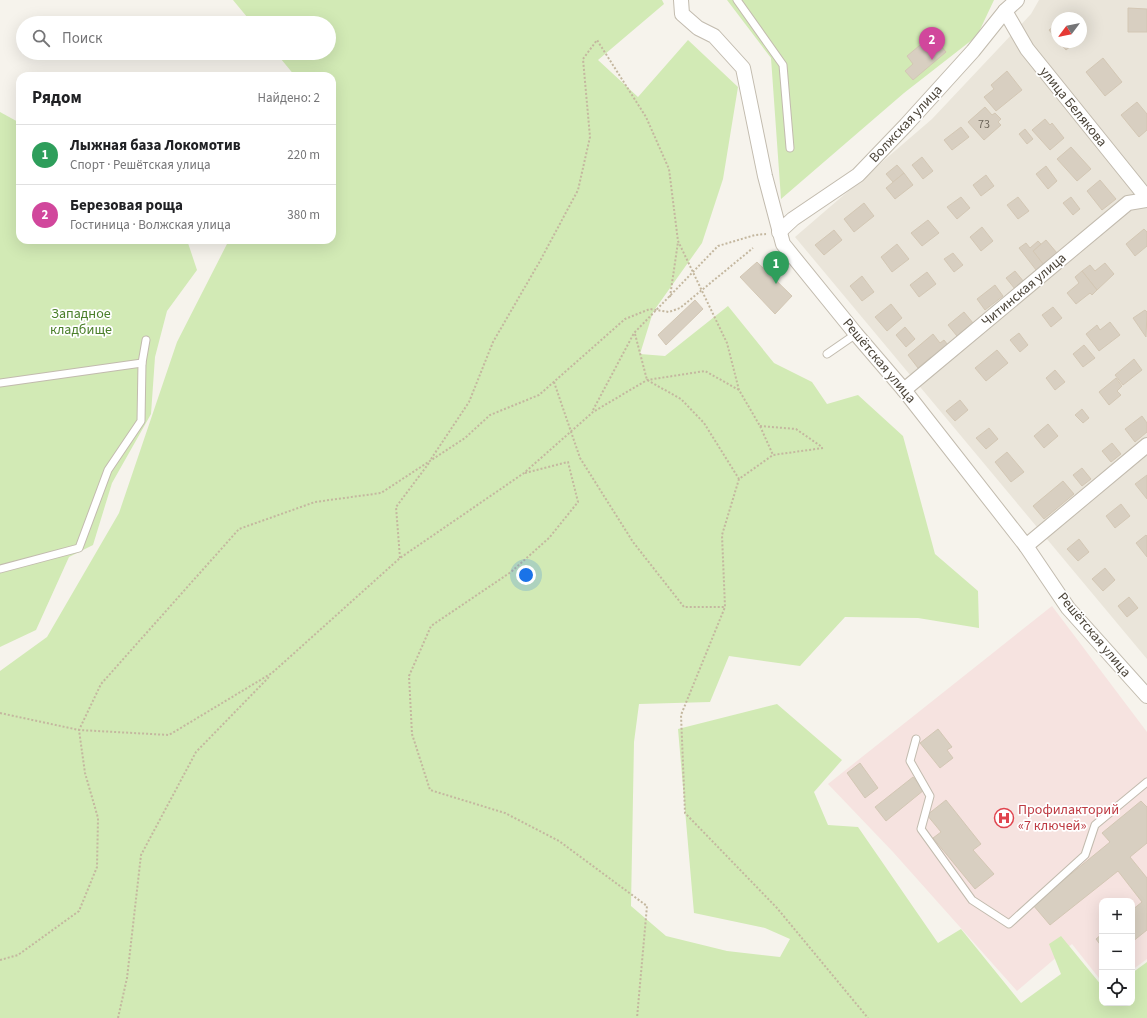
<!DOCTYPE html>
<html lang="ru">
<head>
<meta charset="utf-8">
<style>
  :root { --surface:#fff; --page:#f2f2f2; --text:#202124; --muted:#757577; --line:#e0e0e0; --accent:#0b8043 }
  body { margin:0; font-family:"Source Sans 3",sans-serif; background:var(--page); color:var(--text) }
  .controls { position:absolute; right:12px; bottom:12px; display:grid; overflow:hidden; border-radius:8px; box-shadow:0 4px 16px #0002 }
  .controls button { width:36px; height:36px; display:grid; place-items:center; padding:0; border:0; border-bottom:1px solid var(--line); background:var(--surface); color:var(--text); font:20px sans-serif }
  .compass { position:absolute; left:1051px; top:12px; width:36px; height:36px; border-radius:50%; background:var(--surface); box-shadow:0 4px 16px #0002; rotate:238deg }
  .you { position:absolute; left:526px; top:575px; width:14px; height:14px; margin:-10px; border:3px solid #fff; border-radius:50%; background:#1a73e8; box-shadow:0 0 0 6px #1a73e833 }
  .badge { display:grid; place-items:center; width:26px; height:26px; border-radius:50%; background:var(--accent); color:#fff; font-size:13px; font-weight:700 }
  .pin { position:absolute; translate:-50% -33px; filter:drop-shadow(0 1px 2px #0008) }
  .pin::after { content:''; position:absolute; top:21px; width:14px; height:12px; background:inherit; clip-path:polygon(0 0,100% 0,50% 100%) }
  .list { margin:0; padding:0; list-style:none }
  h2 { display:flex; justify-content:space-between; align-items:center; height:52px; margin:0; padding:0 16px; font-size:17px }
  h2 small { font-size:13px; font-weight:400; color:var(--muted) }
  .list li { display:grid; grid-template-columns:26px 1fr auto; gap:12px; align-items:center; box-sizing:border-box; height:60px; padding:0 16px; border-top:1px solid var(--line) }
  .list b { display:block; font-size:15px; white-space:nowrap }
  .list p { margin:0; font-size:13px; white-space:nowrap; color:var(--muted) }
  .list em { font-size:13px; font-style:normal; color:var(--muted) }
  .icon { flex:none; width:22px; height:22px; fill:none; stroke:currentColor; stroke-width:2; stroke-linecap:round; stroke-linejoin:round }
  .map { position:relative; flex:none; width:1147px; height:1018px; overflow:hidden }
  .search { position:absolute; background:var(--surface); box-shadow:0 4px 16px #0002; left:16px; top:16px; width:320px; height:44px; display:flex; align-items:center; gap:10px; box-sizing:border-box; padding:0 14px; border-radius:22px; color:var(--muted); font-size:15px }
  .panel { position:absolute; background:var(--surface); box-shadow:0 4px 16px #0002; left:16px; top:72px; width:320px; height:172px; border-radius:12px }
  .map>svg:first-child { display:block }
  .residential { fill:#eae5da; fill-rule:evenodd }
  .medical { fill:#f6e3e0 }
  .green { fill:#d2eab5 }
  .building { fill:#d8cfc1; stroke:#d3c7b4 }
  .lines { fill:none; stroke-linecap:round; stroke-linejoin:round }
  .lane-casing { stroke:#c2bbae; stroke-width:9 }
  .street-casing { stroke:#c2bbae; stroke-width:16 }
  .path { stroke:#c4b79f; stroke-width:2; stroke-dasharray:2 2; stroke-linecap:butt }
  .lane { stroke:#fff; stroke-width:7 }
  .street { stroke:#fff; stroke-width:14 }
  .labels { text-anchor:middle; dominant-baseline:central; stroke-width:3.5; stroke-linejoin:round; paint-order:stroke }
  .number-label { font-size:12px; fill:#6e675b }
  .street-label { font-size:14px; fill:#4b4439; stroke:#fff }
  .park-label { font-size:14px; fill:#4a7f2a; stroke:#fff }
  .health-label { font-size:14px; fill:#be3a42; stroke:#fff; text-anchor:start }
</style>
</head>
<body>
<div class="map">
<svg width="1147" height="1018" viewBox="0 0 1147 1018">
  <rect width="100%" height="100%" fill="#f6f3ec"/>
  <path class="residential" d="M1039 0H1147V659L795 237 932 119 1031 14ZM1057 18H1081V42H1057Z"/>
  <polygon class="medical" points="1052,606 1147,732 1147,959 1132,970 1132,901 1102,901 1102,982 1072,944 1017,991 893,852 828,784"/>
  <g class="green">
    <polygon points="233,0 662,0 664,4 598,60 638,97 688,40 738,87 723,179 702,243 653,312 640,354 665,356 728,306 774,363 812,382 827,404 858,395 903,436 935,554 978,591 979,628 918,618 845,617 800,666 729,656 710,702 639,704 634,742 631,906 666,936 727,951 780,957 790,939 765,928 694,913 678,729 777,704 842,760 814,792 828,825 858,827 938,943 961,929 1021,1003 1061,974 1049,944 1061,936 1102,986 1102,1003 1132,1003 1132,973 1147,962 1147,1018 0,1018 0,671 47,637 119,513 177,342 229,240 332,240 332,76 295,76 276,53 329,53 329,23 252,23"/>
    <polygon points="727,0 994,0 977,36 904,93 781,199 771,58"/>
    <polygon points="0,112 20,123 20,240 187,240 197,270 167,311 155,357 151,414 112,483 93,545 69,557 36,630 0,647"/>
  </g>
  <g class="building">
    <polygon points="1128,8 1147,9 1147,32 1128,32"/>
    <polygon points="1057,24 1057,40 1049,30"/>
    <polygon points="932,35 946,52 913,80 905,71 913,64 907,56"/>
    <polygon points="1059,42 1076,42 1066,50"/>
    <polygon points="1103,58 1122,82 1105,96 1086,72"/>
    <polygon points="1007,71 1022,90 996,111 984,97 994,89 991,85"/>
    <polygon points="1137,102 1147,114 1147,130 1139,137 1121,115"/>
    <polygon points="985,107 992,115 995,113 1001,119 998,122 1001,125 984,140 968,122"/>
    <polygon points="1045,119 1050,125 1052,123 1064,138 1050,150 1032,130"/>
    <polygon points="961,127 969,137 952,150 944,140"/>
    <polygon points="1025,129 1033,139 1027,144 1019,134"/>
    <polygon points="1071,147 1091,169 1077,181 1057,159"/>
    <polygon points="922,157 933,171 923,179 912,165"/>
    <polygon points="897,165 904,173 893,182 886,174"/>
    <polygon points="1046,166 1057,181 1048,189 1036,174"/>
    <polygon points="904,173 913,185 895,199 886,188"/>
    <polygon points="986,175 994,186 981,196 973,185"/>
    <polygon points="1100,180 1116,199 1102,210 1087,191"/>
    <polygon points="961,197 970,208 957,219 947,207"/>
    <polygon points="1018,197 1029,211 1018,219 1007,205"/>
    <polygon points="1071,197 1080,209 1073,215 1063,203"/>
    <polygon points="864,203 874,216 854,232 844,219"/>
    <polygon points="928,220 939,233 922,246 911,233"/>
    <polygon points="982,227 993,241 981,251 970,237"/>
    <polygon points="1144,229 1147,232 1147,246 1135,256 1126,244"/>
    <polygon points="834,230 842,240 824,255 815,245"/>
    <polygon points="1046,240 1057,253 1043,264 1033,251"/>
    <polygon points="1038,241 1041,244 1033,251 1047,269 1040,275 1019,248 1026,243 1030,248"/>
    <polygon points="897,244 909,259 892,272 881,257"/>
    <polygon points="953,253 963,265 954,272 944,259"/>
    <polygon points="757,262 792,296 775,314 740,277"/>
    <polygon points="1105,263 1114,274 1097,290 1082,271 1090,265 1095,271"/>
    <polygon points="1015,271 1024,282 1015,289 1006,278"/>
    <polygon points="1082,271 1097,290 1092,295 1090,293 1076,304 1067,293 1079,283 1075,277"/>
    <polygon points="927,272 936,284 919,297 910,285"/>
    <polygon points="862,276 874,292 862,301 850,286"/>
    <polygon points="995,285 1003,296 985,310 977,299"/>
    <polygon points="695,300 703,309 666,345 658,335"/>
    <polygon points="891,304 902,318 887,331 875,317"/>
    <polygon points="1053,307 1062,318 1051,327 1042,315"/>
    <polygon points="1145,310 1147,312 1146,337 1133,318"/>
    <polygon points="964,312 973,323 957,336 948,325"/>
    <polygon points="1110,322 1120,335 1099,351 1086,334 1097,325 1100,330"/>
    <polygon points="905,327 915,339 906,347 896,335"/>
    <polygon points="1019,333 1028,345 1020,352 1010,340"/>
    <polygon points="933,334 940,343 944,340 951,349 935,362 931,357 918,368 908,355"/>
    <polygon points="1084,345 1095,358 1083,367 1073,354"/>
    <polygon points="997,350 1008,363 986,381 975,368"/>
    <polygon points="1134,359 1142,370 1123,385 1115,375"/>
    <polygon points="1055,370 1065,382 1055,390 1046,378"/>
    <polygon points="1116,378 1122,386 1117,391 1121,395 1109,405 1099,392"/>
    <polygon points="960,400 968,410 955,421 946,411"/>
    <polygon points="1082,409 1089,418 1083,423 1075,415"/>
    <polygon points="1142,416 1147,423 1147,432 1135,442 1125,429"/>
    <polygon points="1048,424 1058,436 1044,448 1034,436"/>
    <polygon points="989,428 998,439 986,449 976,438"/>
    <polygon points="1112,443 1121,454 1111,462 1102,451"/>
    <polygon points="1007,452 1024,472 1011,482 995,462"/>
    <polygon points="1082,468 1091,479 1082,486 1073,475"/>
    <polygon points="1147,475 1147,499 1135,484"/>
    <polygon points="1063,481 1074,494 1044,519 1033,506"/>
    <polygon points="1121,504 1130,516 1115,528 1106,516"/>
    <polygon points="1146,535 1147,536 1147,557 1136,543"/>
    <polygon points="1079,539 1089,552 1078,561 1067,549"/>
    <polygon points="1105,568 1115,580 1103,591 1092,579"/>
    <polygon points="1129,597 1138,608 1127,617 1118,606"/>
    <polygon points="938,729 952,747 947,750 953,758 940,768 920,743"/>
    <polygon points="860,763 878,788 865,798 847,773"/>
    <polygon points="913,777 924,790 886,821 875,807"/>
    <polygon points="946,800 981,844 973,850 994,874 975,889 933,838 941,832 927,815"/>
    <polygon points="1141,801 1147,807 1147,843 1130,857 1147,878 1147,930 1132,942 1132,910 1142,902 1118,871 1050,925 1033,905 1110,842 1102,833"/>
    <polygon points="1102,934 1102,947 1096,939"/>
  </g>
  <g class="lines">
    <defs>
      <g id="lane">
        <polyline points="737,0 783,65 790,148"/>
        <polyline points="827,354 856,334"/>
        <polyline points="0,383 142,363"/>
        <polyline points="0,569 79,548 108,470 141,421 142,363 146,340"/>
        <polyline points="916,739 910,761 930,796 921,829 972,900 1009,924 1085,855 1095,825 1147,782"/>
      </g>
      <g id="street">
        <polyline points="681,0 682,14 698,28 714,36 743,68 765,176 783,244 856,334 904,390 1026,546 1068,608 1147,696"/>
        <polyline points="1005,11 1027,49 1147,198"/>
        <polyline points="779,232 793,219 858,175 906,125 973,51 1005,11 1017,0"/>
        <polyline points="904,390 1128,203 1147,200"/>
        <polyline points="1026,546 1147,445"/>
      </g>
    </defs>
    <use href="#lane" class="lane-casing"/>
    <use href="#street" class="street-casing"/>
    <g class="path">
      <polyline points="670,297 678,242"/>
      <polyline points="635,334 647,380 681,399 704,423 739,479"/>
      <polyline points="554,382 580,458 633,542 684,607 725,607"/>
      <polyline points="593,410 634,333 718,246 755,235 766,234"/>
      <polyline points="760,426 796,429 822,447"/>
      <polyline points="823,448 773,455 739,479 722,535 725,607 681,715 685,813 777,908 868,1018"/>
      <polyline points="431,459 469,402 493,342 540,261 578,190 590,137 583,59 597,40 646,117 669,169 678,241 727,343 739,390 760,426 773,455"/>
      <polyline points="525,473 568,462 578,502 549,538 511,572 431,626 409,676 412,734 430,790 505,813 559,841 647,906 637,1018"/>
      <polyline points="400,558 396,507 429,463"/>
      <polyline points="0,713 79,730 169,735 272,673 400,558 524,473 593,412 647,380 705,371 739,390"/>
      <polyline points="0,960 18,955 79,911 97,867 98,818 85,773 79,730 101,684 239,529 315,502 381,493 465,438 490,415 539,395 625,319 650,309 669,312 680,308 753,248"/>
      <polyline points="118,1018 127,978 141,855 196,752 270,676"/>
    </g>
    <use href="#lane" class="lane"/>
    <use href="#street" class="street"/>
  </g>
  <defs>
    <symbol id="hospital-ring" viewBox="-11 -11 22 22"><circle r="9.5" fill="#fff" stroke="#e0444e" stroke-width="1.5"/><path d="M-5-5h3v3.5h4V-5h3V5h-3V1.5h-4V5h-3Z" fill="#e0444e"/></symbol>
  </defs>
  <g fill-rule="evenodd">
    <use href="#hospital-ring" x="993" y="807" width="22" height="22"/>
  </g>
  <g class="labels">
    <g class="number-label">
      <text x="984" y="124">73</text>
    </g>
    <g class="street-label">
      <text transform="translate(1073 107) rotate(51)">улица Белякова</text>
      <text transform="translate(906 124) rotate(-47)">Волжская улица</text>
      <text transform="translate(1024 290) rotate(-40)">Читинская улица</text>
      <text transform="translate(879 361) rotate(50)">Решётская улица</text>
      <text transform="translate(1094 635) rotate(50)">Решётская улица</text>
    </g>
    <g class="park-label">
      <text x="81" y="314">Западное<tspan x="81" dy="16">кладбище</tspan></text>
    </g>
    <g class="health-label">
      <text x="1018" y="810">Профилакторий<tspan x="1018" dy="16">«7 ключей»</tspan></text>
    </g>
  </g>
</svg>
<div class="controls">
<button>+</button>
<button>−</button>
<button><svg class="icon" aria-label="locate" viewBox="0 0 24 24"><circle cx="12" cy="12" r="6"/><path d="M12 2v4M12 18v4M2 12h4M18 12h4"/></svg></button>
</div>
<svg class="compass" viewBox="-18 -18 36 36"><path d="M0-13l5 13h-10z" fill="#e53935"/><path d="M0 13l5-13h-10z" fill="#757577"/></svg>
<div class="you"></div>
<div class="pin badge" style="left:776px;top:284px;background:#2e9e5b">1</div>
<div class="pin badge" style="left:932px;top:60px;background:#d1479c">2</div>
<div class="search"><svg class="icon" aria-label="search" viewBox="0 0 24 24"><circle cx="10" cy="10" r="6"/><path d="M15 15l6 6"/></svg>Поиск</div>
<section class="panel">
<h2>Рядом<small>Найдено: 2</small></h2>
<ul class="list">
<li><span class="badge" style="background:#2e9e5b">1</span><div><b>Лыжная база Локомотив</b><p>Спорт · Решётская улица</p></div><em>220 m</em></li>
<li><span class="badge" style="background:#d1479c">2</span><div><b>Березовая роща</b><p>Гостиница · Волжская улица</p></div><em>380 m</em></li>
</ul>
</section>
</div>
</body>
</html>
